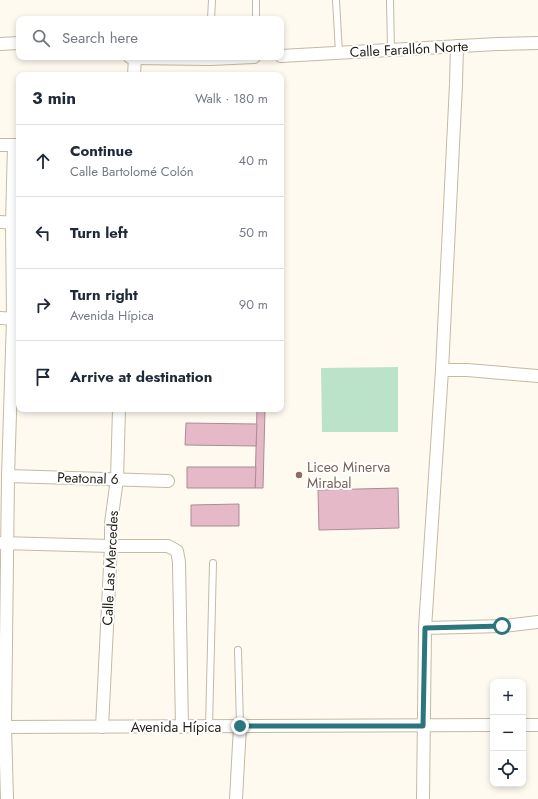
<!DOCTYPE html>
<html lang="en">
<head>
<meta charset="utf-8">
<style>
  :root { --surface:#fff; --page:#f6f6f7; --text:#1f2937; --muted:#747a83; --line:#e0e1e3 }
  body { margin:0; font-family:Jost,sans-serif; background:var(--page); color:var(--text) }
  .controls { position:absolute; right:12px; bottom:12px; display:grid; overflow:hidden; border-radius:8px; box-shadow:0 2px 6px #0003 }
  .controls button { width:36px; height:36px; display:grid; place-items:center; padding:0; border:0; border-bottom:1px solid var(--line); background:var(--surface); color:var(--text); font:20px sans-serif }
  .stop { position:absolute; width:12px; height:12px; margin:-9px; border:3px solid #2c757d; border-radius:50%; background:#fff }
  .stop.end { background:#2c757d; border-color:#fff; box-shadow:0 1px 4px #0008 }
  .list { margin:0; padding:0; list-style:none }
  h2 { display:flex; justify-content:space-between; align-items:center; height:52px; margin:0; padding:0 16px; font-size:17px }
  h2 small { font-size:13px; font-weight:400; color:var(--muted) }
  .list li { display:grid; grid-template-columns:26px 1fr auto; gap:12px; align-items:center; box-sizing:border-box; height:72px; padding:0 16px; border-top:1px solid var(--line) }
  .list b { display:block; font-size:15px; white-space:nowrap }
  .list p { margin:0; font-size:13px; white-space:nowrap; color:var(--muted) }
  .list em { font-size:13px; font-style:normal; color:var(--muted) }
  .icon { flex:none; width:22px; height:22px; fill:none; stroke:currentColor; stroke-width:2; stroke-linecap:round; stroke-linejoin:round }
  .map { position:relative; flex:none; width:538px; height:799px; overflow:hidden }
  .search { position:absolute; background:var(--surface); box-shadow:0 2px 6px #0003; left:16px; top:16px; width:268px; height:44px; display:flex; align-items:center; gap:10px; box-sizing:border-box; padding:0 14px; border-radius:8px; color:var(--muted); font-size:15px }
  .panel { position:absolute; background:var(--surface); box-shadow:0 2px 6px #0003; left:16px; top:72px; width:268px; height:340px; border-radius:8px }
  .map>svg:first-child { display:block }
  .green { fill:#bbe3ca }
  .building { fill:#e6b9c8; stroke:#a88d96 }
  .lines { fill:none; stroke-linecap:round; stroke-linejoin:round }
  .service-casing { stroke:#c5baa2; stroke-width:8 }
  .minor-casing { stroke:#c5baa2; stroke-width:14 }
  .service { stroke:#fff; stroke-width:6 }
  .minor { stroke:#fff; stroke-width:12 }
  .route { stroke:#2c757d; stroke-width:5 }
  .education-dot { fill:#8d6e63; stroke:#fff; stroke-width:1.5 }
  .labels { text-anchor:middle; dominant-baseline:central; stroke-width:4; stroke-linejoin:round; paint-order:stroke }
  .street-label { font-size:14px; fill:#221e15; stroke:#fff }
  .education-label { font-size:14px; fill:#785e54; stroke:#fff; text-anchor:start }
</style>
</head>
<body>
<div class="map">
<svg width="538" height="799" viewBox="0 0 538 799">
  <rect width="100%" height="100%" fill="#fefaf0"/>
  <polygon class="green" points="398,367 398,432 322,432 321,368"/>
  <g class="building">
    <polygon points="257,409 265,409 263,488 255,488"/>
    <polygon points="186,423 257,424 256,446 185,445"/>
    <polygon points="187,467 256,467 255,488 187,488"/>
    <polygon points="398,488 399,528 319,530 318,490"/>
    <polygon points="239,504 239,526 191,526 191,505"/>
  </g>
  <g class="lines">
    <defs>
      <g id="service">
        <polyline points="256,0 256,19"/>
        <polyline points="336,0 339,53"/>
        <polyline points="390,0 391,50"/>
        <polyline points="211,19 212,0"/>
        <polyline points="238,650 240,726"/>
        <polyline points="209,727 213,563"/>
      </g>
      <g id="minor">
        <polyline points="0,44 19,43"/>
        <polyline points="281,56 497,44 538,43"/>
        <polyline points="130,57 135,58 210,59 254,57"/>
        <polyline points="134,75 135,58"/>
        <polyline points="0,145 19,145"/>
        <polyline points="0,222 19,223"/>
        <polyline points="0,318 19,319"/>
        <polyline points="442,370 467,370 538,376"/>
        <polyline points="8,476 168,481"/>
        <polyline points="1,543 111,546 168,546 177,551 179,562 182,727"/>
        <polyline points="425,628 503,626 538,622"/>
        <polyline points="523,725 538,725"/>
        <polyline points="0,727 493,725"/>
        <polyline points="102,727 111,546 111,523 117,479 119,409"/>
        <polyline points="7,799 5,727 8,476 13,319 12,223 14,145"/>
        <polyline points="236,799 240,726"/>
        <polyline points="423,799 425,628 442,370 456,84 457,46"/>
      </g>
    </defs>
    <use href="#service" class="service-casing"/>
    <use href="#minor" class="minor-casing"/>
    <use href="#service" class="service"/>
    <use href="#minor" class="minor"/>
  </g>
  <g class="lines">
    <polyline class="route" points="240,726 423,726 425,628 502,626"/>
  </g>
  <circle class="education-dot" cx="299" cy="475" r="4"/>
  <g class="labels">
    <g class="street-label">
      <text transform="translate(409 49) rotate(-3)">Calle Farallón Norte</text>
      <text transform="translate(88 478) rotate(2)">Peatonal 6</text>
      <text transform="translate(110 568) rotate(-87)">Calle Las Mercedes</text>
      <text x="176" y="727">Avenida Hípica</text>
    </g>
    <g class="education-label">
      <text x="307" y="467">Liceo Minerva<tspan x="307" dy="16">Mirabal</tspan></text>
    </g>
  </g>
</svg>
<div class="controls">
<button>+</button>
<button>−</button>
<button><svg class="icon" aria-label="locate" viewBox="0 0 24 24"><circle cx="12" cy="12" r="6"/><path d="M12 2v4M12 18v4M2 12h4M18 12h4"/></svg></button>
</div>
<div class="stop" style="left:502px;top:626px"></div>
<div class="stop end" style="left:240px;top:726px"></div>
<div class="search"><svg class="icon" aria-label="search" viewBox="0 0 24 24"><circle cx="10" cy="10" r="6"/><path d="M15 15l6 6"/></svg>Search here</div>
<section class="panel">
<h2>3 min<small>Walk · 180 m</small></h2>
<ul class="list">
<li><svg class="icon" aria-label="ahead" viewBox="0 0 24 24"><path d="M12 20V5M6 11l6-6 6 6"/></svg><div><b>Continue</b><p>Calle Bartolomé Colón</p></div><em>40 m</em></li>
<li><svg class="icon" aria-label="left" viewBox="0 0 24 24"><path d="M17 20v-9H6M10 6l-5 5 5 5"/></svg><div><b>Turn left</b></div><em>50 m</em></li>
<li><svg class="icon" aria-label="right" viewBox="0 0 24 24"><path d="M7 20v-9h11M14 6l5 5-5 5"/></svg><div><b>Turn right</b><p>Avenida Hípica</p></div><em>90 m</em></li>
<li><svg class="icon" aria-label="arrive" viewBox="0 0 24 24"><path d="M6 21V4h12l-3 4 3 4H6"/></svg><div><b>Arrive at destination</b></div></li>
</ul>
</section>
</div>
</body>
</html>
